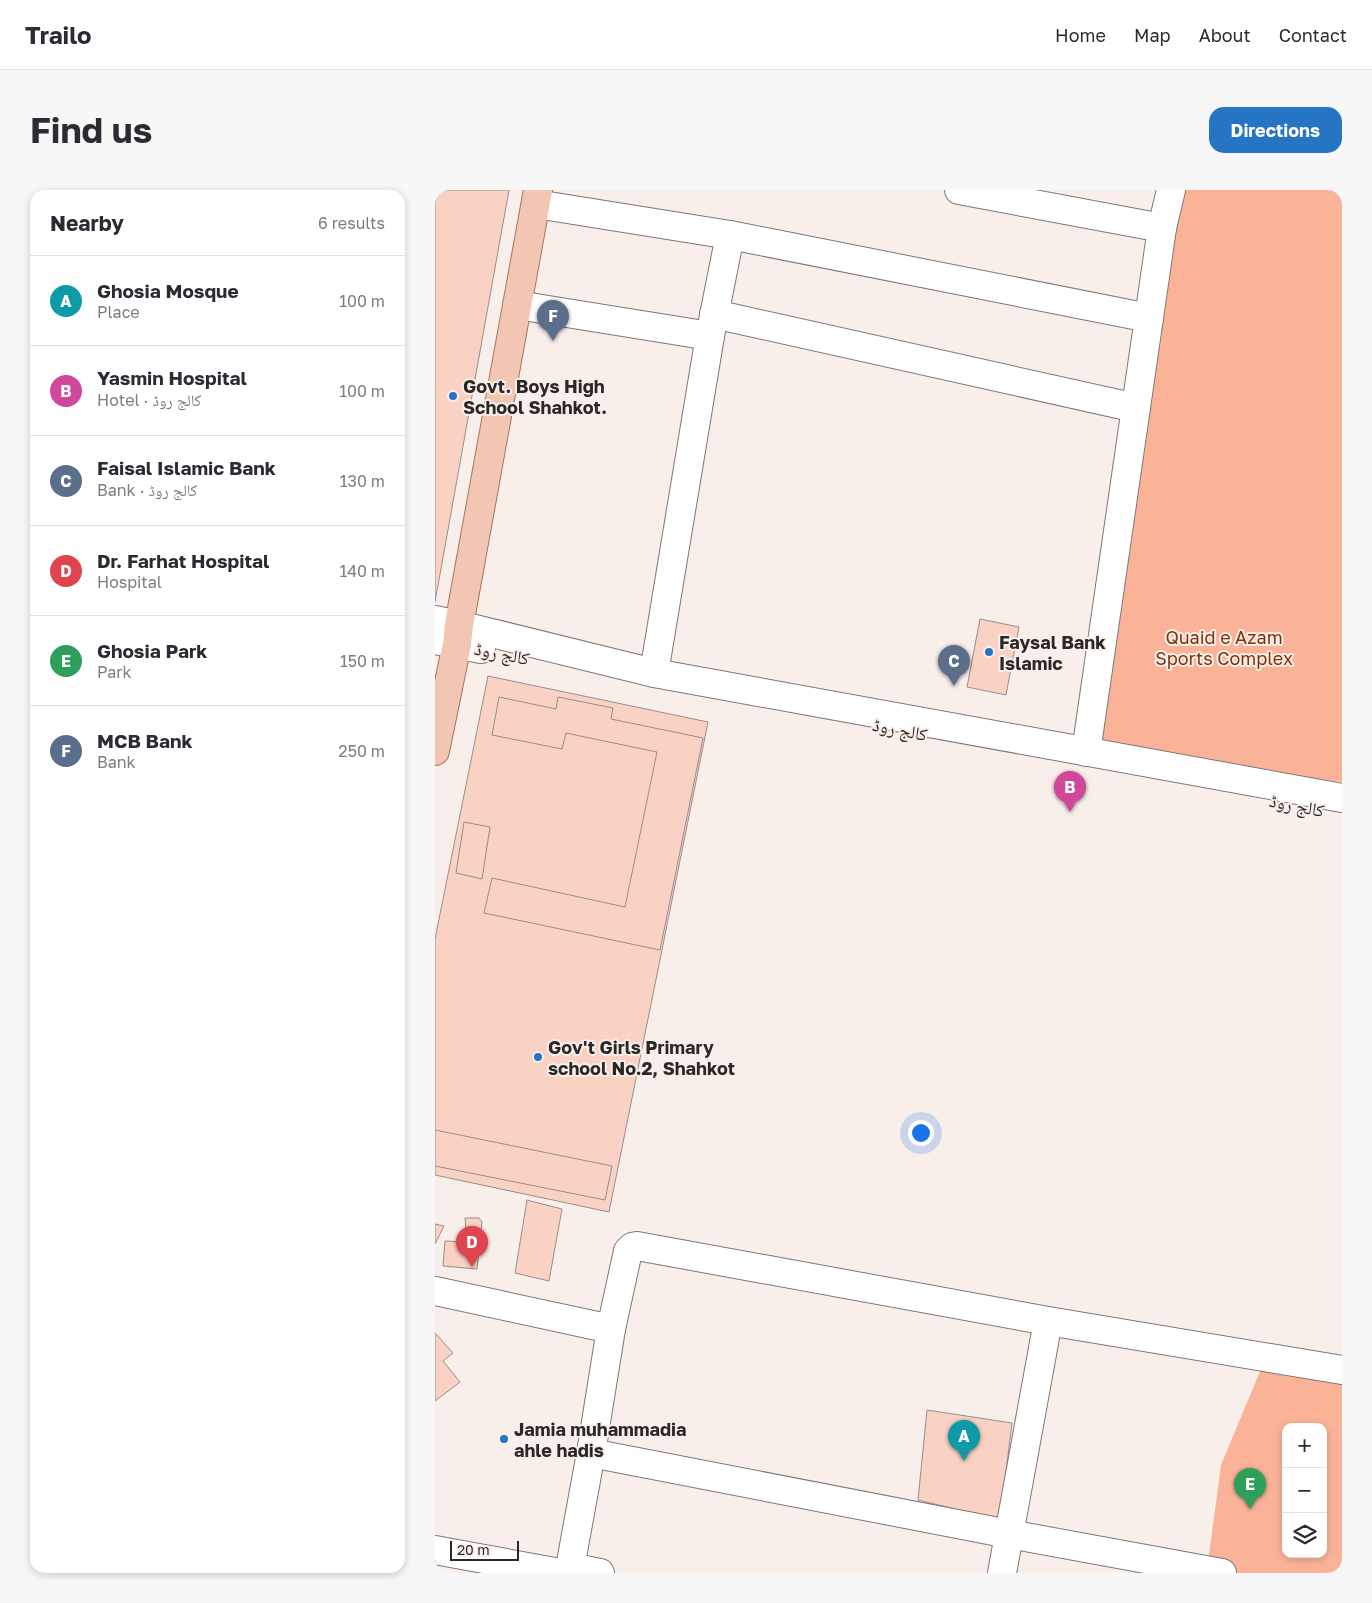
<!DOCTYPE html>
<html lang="en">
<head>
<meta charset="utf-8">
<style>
  :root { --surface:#fff; --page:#f7f7f7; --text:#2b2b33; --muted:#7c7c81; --line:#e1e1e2; --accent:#2575c4 }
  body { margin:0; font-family:"Golos Text","Noto Naskh Arabic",sans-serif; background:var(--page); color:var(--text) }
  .controls { position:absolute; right:15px; bottom:15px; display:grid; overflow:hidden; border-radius:10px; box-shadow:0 2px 8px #0003 }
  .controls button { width:45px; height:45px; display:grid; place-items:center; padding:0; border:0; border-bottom:1px solid var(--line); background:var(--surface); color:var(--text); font:25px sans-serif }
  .scale { position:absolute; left:15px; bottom:12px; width:69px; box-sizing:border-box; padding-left:5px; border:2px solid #2b2726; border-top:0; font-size:14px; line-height:18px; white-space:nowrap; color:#2b2726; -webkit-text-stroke:4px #f8eeea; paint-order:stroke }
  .you { position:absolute; left:485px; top:942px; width:18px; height:18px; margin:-12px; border:4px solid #fff; border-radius:50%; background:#1a73e8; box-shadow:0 0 0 8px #1a73e833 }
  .badge { display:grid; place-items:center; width:32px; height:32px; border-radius:50%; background:var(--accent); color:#fff; font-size:16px; font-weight:700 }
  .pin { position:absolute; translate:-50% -41px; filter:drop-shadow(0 1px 2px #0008) }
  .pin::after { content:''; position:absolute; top:26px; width:18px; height:15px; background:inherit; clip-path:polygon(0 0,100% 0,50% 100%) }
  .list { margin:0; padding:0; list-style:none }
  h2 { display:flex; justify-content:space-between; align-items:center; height:65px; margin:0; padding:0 20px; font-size:21px }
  h2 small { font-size:16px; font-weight:400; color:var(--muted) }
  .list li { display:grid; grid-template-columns:32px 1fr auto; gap:15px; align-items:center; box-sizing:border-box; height:90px; padding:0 20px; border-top:1px solid var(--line) }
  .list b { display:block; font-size:19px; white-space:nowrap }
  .list p { margin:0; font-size:16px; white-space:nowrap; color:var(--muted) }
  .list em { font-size:16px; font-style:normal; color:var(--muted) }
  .icon { flex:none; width:28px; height:28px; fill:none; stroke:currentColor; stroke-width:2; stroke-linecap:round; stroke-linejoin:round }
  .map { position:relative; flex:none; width:907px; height:1383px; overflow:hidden; border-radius:15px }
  header { display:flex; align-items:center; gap:30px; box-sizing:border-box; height:70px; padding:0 25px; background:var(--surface); border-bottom:1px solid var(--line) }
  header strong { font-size:24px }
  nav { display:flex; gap:28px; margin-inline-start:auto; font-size:18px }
  .intro { display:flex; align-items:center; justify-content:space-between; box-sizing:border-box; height:120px; padding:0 30px }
  h1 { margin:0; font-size:35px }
  .button { padding:12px 22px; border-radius:15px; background:var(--accent); color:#fff; font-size:18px; font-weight:700 }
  main { display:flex; gap:30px; padding:0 30px }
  aside { flex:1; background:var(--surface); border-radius:15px; box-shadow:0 2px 8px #0003 }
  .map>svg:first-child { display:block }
  .green { fill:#fbb398; fill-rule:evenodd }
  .building { fill:#fad2c3; stroke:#988e8b }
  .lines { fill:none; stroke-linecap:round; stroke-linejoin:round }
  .minor-casing { stroke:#807774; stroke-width:30 }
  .major-casing { stroke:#a87460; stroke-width:30 }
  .minor { stroke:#fff; stroke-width:28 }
  .major { stroke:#f3c5b3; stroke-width:28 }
  .poi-dot { fill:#2575c4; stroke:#f8eeea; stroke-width:2 }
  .labels { text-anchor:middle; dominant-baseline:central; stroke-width:4; stroke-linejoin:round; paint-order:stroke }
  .poi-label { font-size:18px; font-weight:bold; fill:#2b2726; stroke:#f8eeea; text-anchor:start }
  .park-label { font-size:18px; fill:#833108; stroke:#f8eeea }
  .street-label { font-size:18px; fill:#2b2726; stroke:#f8eeea }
</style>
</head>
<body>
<header>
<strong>Trailo</strong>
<nav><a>Home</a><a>Map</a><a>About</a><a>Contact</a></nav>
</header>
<div class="intro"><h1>Find us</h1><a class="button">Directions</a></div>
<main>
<aside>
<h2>Nearby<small>6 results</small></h2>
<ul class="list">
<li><span class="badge" style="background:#0f9aa8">A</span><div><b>Ghosia Mosque</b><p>Place</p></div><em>100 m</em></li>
<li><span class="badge" style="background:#d1479c">B</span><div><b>Yasmin Hospital</b><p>Hotel · کالج روڈ</p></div><em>100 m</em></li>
<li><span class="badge" style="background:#5c6f8a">C</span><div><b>Faisal Islamic Bank</b><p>Bank · کالج روڈ</p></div><em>130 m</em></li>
<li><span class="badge" style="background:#e0444e">D</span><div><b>Dr. Farhat Hospital</b><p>Hospital</p></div><em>140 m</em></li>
<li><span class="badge" style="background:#2e9e5b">E</span><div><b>Ghosia Park</b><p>Park</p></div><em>150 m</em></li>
<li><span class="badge" style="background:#5c6f8a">F</span><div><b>MCB Bank</b><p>Bank</p></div><em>250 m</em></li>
</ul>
</aside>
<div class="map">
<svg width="907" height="1383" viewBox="0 0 907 1383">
  <rect width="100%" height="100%" fill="#f8eeea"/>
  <g class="green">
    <polygon points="746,0 907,0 907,592 651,562"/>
    <path d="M831 1167 907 1180V1383H787L772 1380 786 1275ZM851 1237H888V1364H851Z"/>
  </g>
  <g class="building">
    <polygon points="0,0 74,0 0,412"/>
    <polygon points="545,429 584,437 571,505 532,497"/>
    <polygon points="53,486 273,532 174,1022 0,985 0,749"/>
    <polygon points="64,507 121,519 123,507 178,518 176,529 268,548 225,760 49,723 57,688 190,717 222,562 131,543 127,559 57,545"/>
    <polygon points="29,632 55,637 47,689 21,683"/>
    <polygon points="0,940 177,976 170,1010 0,976"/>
    <polygon points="92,1010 127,1019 114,1091 80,1083"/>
    <polygon points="30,1028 44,1028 47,1032 42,1079 8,1076 10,1051 32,1052"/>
    <polygon points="0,1034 9,1036 0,1054"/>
    <polygon points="0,1143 18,1163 8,1171 25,1192 0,1211"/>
    <polygon points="492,1220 577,1233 565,1330 483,1310"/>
  </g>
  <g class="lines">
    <defs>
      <g id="minor">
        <polyline points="524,0 727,38"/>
        <polyline points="101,14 295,45"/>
        <polyline points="82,115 275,146"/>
        <polyline points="279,124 701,218"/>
        <polyline points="0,430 24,435 219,483 907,608"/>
        <polyline points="0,450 46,459"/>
        <polyline points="219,483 275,146 295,45 714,128"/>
        <polyline points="651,562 727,38 736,0"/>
        <polyline points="0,1101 176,1139 193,1061 197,1057 202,1056 613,1131 907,1180"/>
        <polyline points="156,1263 574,1344 787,1383"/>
        <polyline points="0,1360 125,1383"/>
        <polyline points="135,1377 165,1383"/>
        <polyline points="134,1383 156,1263 176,1139"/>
        <polyline points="567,1383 613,1131"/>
      </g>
      <polyline id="major" points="0,561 22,454 24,435 103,0"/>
    </defs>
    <use href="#minor" class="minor-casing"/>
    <use href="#major" class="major-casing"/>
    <use href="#minor" class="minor"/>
    <use href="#major" class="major"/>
  </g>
  <g class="poi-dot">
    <circle cx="18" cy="206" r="5"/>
    <circle cx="554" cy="462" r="5"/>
    <circle cx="103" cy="867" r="5"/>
    <circle cx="69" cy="1249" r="5"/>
  </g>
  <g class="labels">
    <g class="poi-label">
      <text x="28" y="196">Govt. Boys High<tspan x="28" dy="21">School Shahkot.</tspan></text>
      <text x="564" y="452">Faysal Bank<tspan x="564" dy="21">Islamic</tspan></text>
      <text x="113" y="857">Gov't Girls Primary<tspan x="113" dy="21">school No.2, Shahkot</tspan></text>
      <text x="79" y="1239">Jamia muhammadia<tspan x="79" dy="21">ahle hadis</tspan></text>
    </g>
    <g class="park-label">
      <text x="789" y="447">Quaid e Azam<tspan x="789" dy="21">Sports Complex</tspan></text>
    </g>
    <g class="street-label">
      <text transform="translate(67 463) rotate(11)">کالج روڈ</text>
      <text transform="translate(465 539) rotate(11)">کالج روڈ</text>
      <text transform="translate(862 615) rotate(11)">کالج روڈ</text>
    </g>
  </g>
</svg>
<div class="controls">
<button>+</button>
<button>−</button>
<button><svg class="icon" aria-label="layers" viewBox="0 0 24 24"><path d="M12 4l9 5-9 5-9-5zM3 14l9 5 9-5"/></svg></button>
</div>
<div class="scale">20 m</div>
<div class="you"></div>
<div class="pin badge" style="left:529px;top:1271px;background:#0f9aa8">A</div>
<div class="pin badge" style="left:635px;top:622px;background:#d1479c">B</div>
<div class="pin badge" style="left:519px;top:496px;background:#5c6f8a">C</div>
<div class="pin badge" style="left:37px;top:1077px;background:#e0444e">D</div>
<div class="pin badge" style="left:815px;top:1319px;background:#2e9e5b">E</div>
<div class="pin badge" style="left:118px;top:151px;background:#5c6f8a">F</div>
</div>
</main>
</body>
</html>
